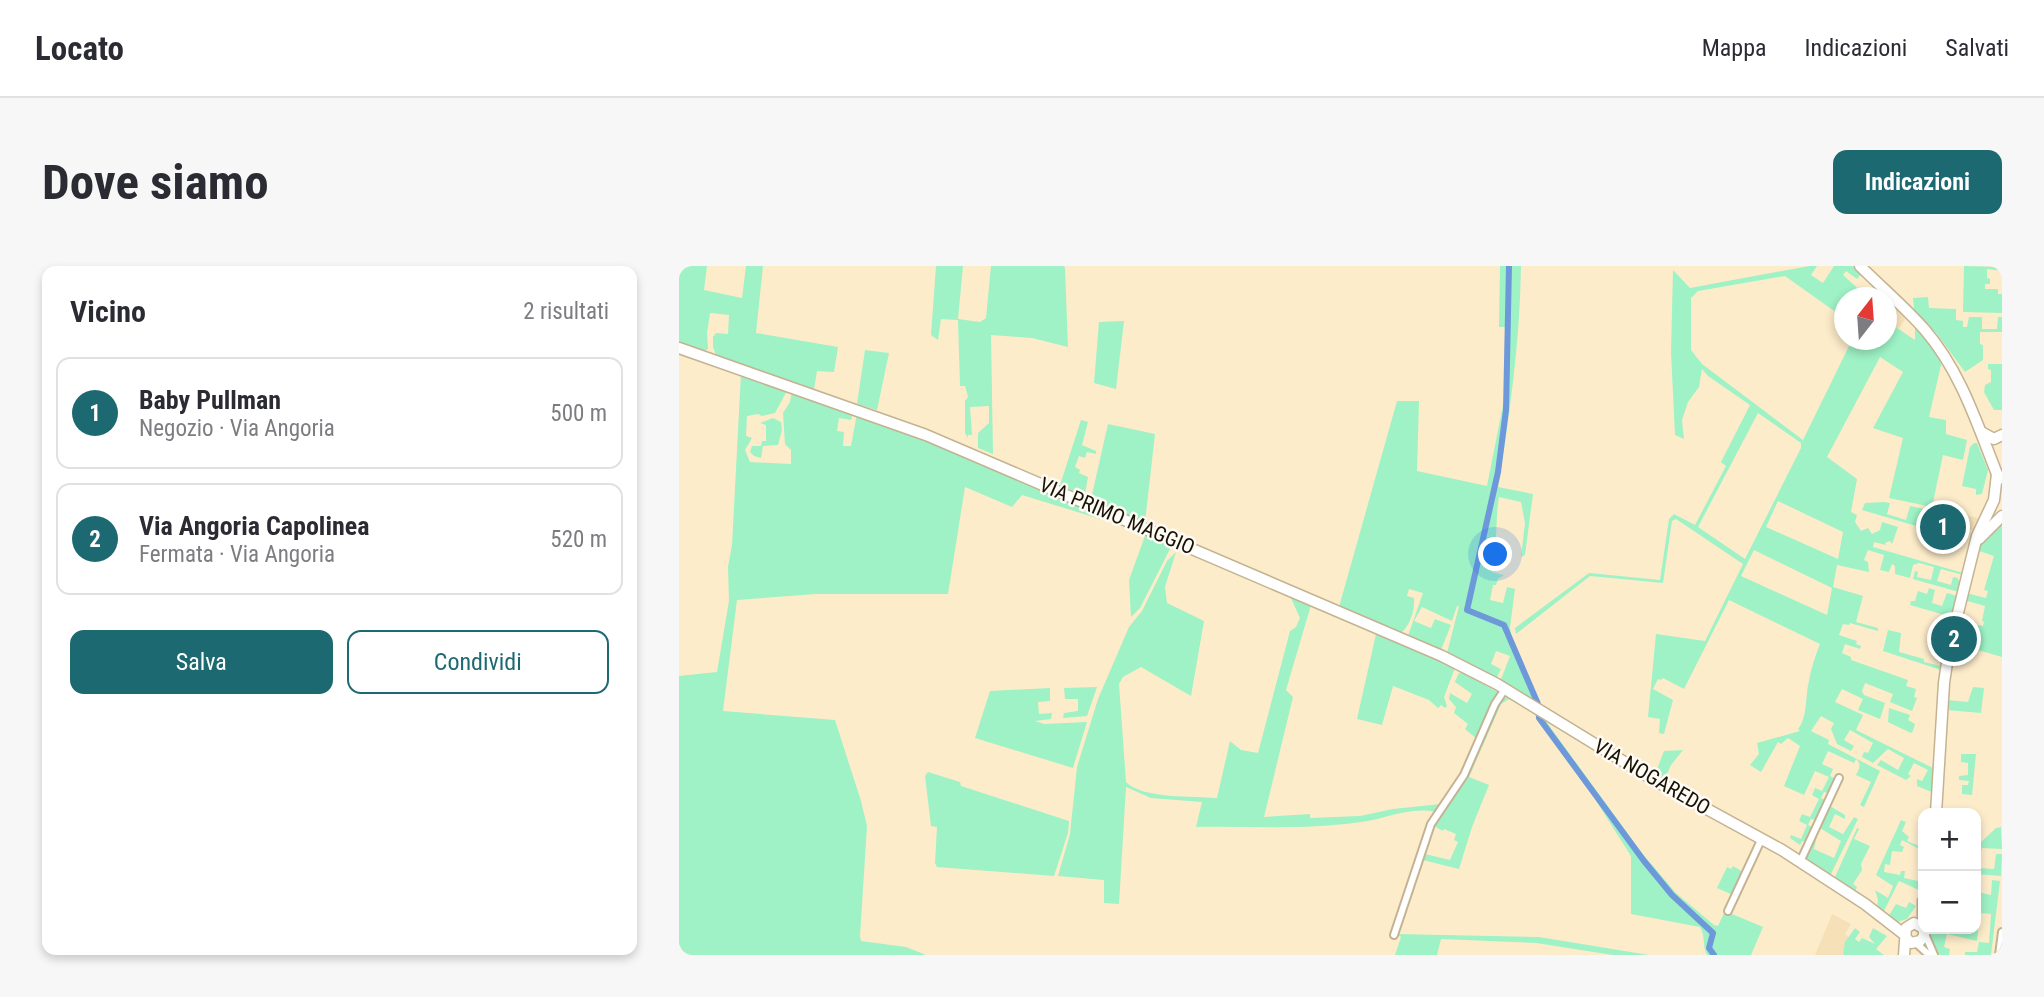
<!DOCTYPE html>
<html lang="it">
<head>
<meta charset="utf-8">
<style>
  :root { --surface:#fff; --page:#f7f7f7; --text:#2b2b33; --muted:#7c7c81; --line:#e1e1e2; --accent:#1d6971 }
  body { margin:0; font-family:"Roboto Condensed",sans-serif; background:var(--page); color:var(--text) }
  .controls { position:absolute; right:21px; bottom:21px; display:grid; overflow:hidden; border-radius:14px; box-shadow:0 4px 10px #0003 }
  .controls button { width:63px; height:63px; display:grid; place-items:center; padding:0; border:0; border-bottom:2px solid var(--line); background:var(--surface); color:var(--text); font:35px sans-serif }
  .compass { position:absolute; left:1155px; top:21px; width:63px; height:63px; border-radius:50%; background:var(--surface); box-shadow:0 4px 10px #0003; rotate:17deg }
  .you { position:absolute; left:817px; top:289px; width:24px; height:24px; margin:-18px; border:5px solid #fff; border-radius:50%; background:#1a73e8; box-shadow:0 0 0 10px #1a73e833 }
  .badge { display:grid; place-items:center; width:46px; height:46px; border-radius:50%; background:var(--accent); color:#fff; font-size:23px; font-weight:700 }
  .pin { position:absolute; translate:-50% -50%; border:4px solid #fff; box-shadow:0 2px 7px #0006 }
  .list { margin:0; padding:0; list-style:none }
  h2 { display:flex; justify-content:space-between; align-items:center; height:91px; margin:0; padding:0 28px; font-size:30px }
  h2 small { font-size:23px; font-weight:400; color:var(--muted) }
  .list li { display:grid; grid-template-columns:46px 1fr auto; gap:21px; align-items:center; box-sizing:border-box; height:112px; margin:0 14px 14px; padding:0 14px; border:2px solid var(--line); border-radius:14px }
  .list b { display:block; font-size:26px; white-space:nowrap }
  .list p { margin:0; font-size:23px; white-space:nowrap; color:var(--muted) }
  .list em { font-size:23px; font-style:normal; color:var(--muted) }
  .actions { display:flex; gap:14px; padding:21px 28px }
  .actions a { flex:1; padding:16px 0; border:2px solid var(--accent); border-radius:14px; text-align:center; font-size:24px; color:var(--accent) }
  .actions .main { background:var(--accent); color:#fff }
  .map { position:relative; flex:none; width:1323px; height:689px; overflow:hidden; border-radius:14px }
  header { display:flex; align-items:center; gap:42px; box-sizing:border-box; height:98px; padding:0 35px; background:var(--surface); border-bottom:2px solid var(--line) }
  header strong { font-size:33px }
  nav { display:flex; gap:38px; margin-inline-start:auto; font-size:24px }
  .intro { display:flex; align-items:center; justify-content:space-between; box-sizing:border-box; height:168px; padding:0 42px }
  h1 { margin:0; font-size:49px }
  .button { padding:18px 32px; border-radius:14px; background:var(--accent); color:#fff; font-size:24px; font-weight:700 }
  main { display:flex; gap:42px; padding:0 42px }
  aside { flex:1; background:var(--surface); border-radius:14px; box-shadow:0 4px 10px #0003 }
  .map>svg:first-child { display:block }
  .built { fill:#f5e0b7 }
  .green { fill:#9ef2c5; fill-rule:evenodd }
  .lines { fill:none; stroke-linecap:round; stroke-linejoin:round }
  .canal { stroke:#6d98da; stroke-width:6 }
  .street-casing { stroke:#c3b392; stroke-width:10 }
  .secondary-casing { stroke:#c3b392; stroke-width:13 }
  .street { stroke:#fff; stroke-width:6 }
  .secondary { stroke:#fff; stroke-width:10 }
  .labels { text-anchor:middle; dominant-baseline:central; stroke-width:5; stroke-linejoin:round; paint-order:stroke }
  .street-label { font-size:21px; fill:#181206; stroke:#fefbf4 }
</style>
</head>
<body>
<header>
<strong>Locato</strong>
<nav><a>Mappa</a><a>Indicazioni</a><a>Salvati</a></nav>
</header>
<div class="intro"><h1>Dove siamo</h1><a class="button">Indicazioni</a></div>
<main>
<aside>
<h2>Vicino<small>2 risultati</small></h2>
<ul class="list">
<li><span class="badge">1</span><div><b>Baby Pullman</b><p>Negozio · Via Angoria</p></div><em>500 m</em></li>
<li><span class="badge">2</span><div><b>Via Angoria Capolinea</b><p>Fermata · Via Angoria</p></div><em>520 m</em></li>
</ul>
<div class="actions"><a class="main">Salva</a><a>Condividi</a></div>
</aside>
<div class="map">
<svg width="1323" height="689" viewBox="0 0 1323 689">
  <rect width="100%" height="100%" fill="#fdecca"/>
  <g class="built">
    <polygon points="1208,32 1228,50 1219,63 1208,55"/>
    <polygon points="1249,240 1303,253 1297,265 1280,261 1278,271 1244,262"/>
    <polygon points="1153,648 1172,658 1166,668 1170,671 1165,689 1136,689"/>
  </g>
  <g class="green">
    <polygon points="0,0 28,0 25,24 63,32 67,0 84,0 77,67 159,81 155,106 138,105 135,123 37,89 34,81 34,71 37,67 49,68 50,49 31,47 28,67 29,83 25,85 0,77"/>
    <polygon points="257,0 284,0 279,53 301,56 307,52 312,0 385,0 386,2 389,81 353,72 312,69 314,188 299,182 299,167 310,157 310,140 291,141 293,169 289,169 289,172 286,167 286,135 289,131 286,120 281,120 279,54 262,53 259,74 252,69"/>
    <path d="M821 0H842C841 75 831 147 819 221L854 228 846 289 842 291 846 257 842 236 820 231C816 254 819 280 813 306L825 309 819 313 817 319H814L811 334 824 337 828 321 836 323 831 361 832 369 862 439 821 416 831 390 817 385 812 398 822 403 817 413 768 387 780 340H778L773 355 743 341 735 355 752 362 756 353 772 359 762 384 729 370 744 327 730 323 728 330 735 332C736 344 731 360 722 367L660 341 718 135H740L738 205 808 220 824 139 829 130 825 126 828 61H820Z"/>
    <path d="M1130 0H1138L1132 9 1144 17 1155 0H1174L1182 8 1178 13 1167 5 1164 9 1184 27 1181 31 1166 32 1165 52 1106 10 1019 25 1012 32V84L1023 98 1124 174 1173 74H1191L1200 80 1208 74 1215 60 1236 74V59L1263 95 1250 151 1267 154V168L1288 174 1284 194 1264 189 1253 241 1210 232 1224 172 1194 162 1224 106 1201 91 1148 191 1178 213 1172 246 1178 249 1176 256 1182 265 1189 262 1193 268 1201 264 1203 256 1219 261 1213 278 1211 275 1206 277 1207 279 1195 276 1194 281 1284 307V309L1262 303 1258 315 1272 319 1274 311 1279 312V314L1282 316 1280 326 1234 313 1236 305 1239 306 1238 311 1252 314 1255 301 1240 297 1234 299 1231 312 1216 308V300L1213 298 1210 306 1201 304 1205 289 1189 284 1185 294 1189 296 1190 306 1158 299 1154 321 1184 330 1177 356 1199 362V365L1171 357 1170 359 1164 358 1160 369 1178 375 1177 378 1182 380 1181 383 1166 378 1163 387 1172 391V394L1229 414 1227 420 1237 423 1235 431 1238 432 1233 445 1211 436 1214 428 1186 417 1183 425 1185 429 1206 437 1201 453 1179 444 1184 433 1163 423 1156 436 1184 449 1177 464 1256 503 1255 527 1238 520V513L1243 515 1249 504 1235 497 1229 508 1232 510 1227 514 1198 499 1202 494 1219 504 1225 492 1209 483 1194 497 1183 491 1185 486 1189 487 1194 477 1171 464 1165 474 1175 480 1172 485 1158 478 1152 463 1155 457 1142 450 1132 465 1150 474 1149 478 1201 505 1185 541 1181 539 1192 516 1177 509C1180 503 1183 498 1177 493L1175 497 1149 485 1143 498 1154 503 1151 510 1155 512 1149 527 1145 526 1142 532 1146 534 1137 554 1132 553 1129 559 1133 561 1127 576 1123 575 1121 579 1111 572 1112 569 1122 573 1128 559 1120 555 1123 548 1131 551 1140 533 1133 529 1136 522 1143 525 1150 511 1136 505 1125 529 1105 520 1121 480 1109 472 1102 478 1099 476 1082 506 1071 499 1080 488 1078 477 1121 465 1119 463C1129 451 1126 430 1130 415 1132 403 1136 390 1141 378L1050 334 1005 423 984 412 982 414 979 413 974 423 994 434 985 468 980 467 981 453 969 451 977 368 1026 375 1064 298 997 253 993 255 984 317 911 310 837 368 836 362 910 307 981 314 990 253 995 248 1016 259 1047 200 1042 196 1071 139 1029 110 1023 103 1020 121 1009 136 1003 154 1005 173 996 169 992 86 994 4 1011 22ZM1079 147 1122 177V182L1066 293 1019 261ZM1099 235 1164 266 1159 293 1087 261ZM1075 284 1153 322 1148 349 1062 310Z"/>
    <polygon points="1285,0 1323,1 1323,5 1308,3 1308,12 1311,13 1311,18 1306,18 1306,23 1319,23 1319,28 1323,28 1323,47 1284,46"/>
    <polygon points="1249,31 1250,42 1277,43 1277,54 1284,55 1284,61 1288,61 1290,51 1303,51 1303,63 1318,63 1319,51 1323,51 1323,66 1301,66 1301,78 1304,79 1304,94 1286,106 1258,68 1235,43 1234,32"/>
    <polygon points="445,55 437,123 415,117 420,56"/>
    <polygon points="186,84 210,87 198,144 178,138"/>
    <polygon points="1309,98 1323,98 1323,144 1315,144 1305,126 1306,119 1312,116 1312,104 1309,103"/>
    <polygon points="62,107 109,123 96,147 83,150 79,148 68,150 67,170 73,172 66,184 71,196 112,198 112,184 106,178 104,147 111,136 113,125 174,146 172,154 160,152 158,165 165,166 164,180 172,180 178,147 243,171 492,277 493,279 461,342 452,351 450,314 467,267 343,229 333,241 286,221 269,328 137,328 58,334 44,445 156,454 182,535 188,560 181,670 182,675 227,681 247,689 0,689 0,410 38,406 50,335 49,301 53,279"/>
    <polygon points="94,152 102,156 103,164 99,179 84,180 82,192 75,190 71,186 73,180 82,180 83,175 87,175 87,159 81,157"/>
    <polygon points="402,154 409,156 403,179 417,185 417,188 408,186 406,192 400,190 396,201 401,204 400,207 409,211 406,228 404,229 381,219"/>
    <polygon points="429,158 476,168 466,256 412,233"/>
    <polygon points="1295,177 1298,177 1309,204 1303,228 1297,229 1297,223 1283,220 1291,181"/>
    <polygon points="1205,236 1211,237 1208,248 1227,254 1231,240 1245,243 1248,246 1244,262 1183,244 1186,237"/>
    <polygon points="1323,259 1323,391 1275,377 1279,363 1292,367 1293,363 1298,364 1299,359 1304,360 1305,356 1303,355 1306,340 1285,334 1287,327 1307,332 1309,325 1305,324 1315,290 1297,284 1312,265"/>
    <path d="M497 286 486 321 488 337 525 355 512 430 462 401 444 411 440 418 447 516C463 533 515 530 538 532L551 475 562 484 579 487 611 365 617 361 621 352 611 330 632 339 607 424 614 431 585 551 631 548V552L681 550 714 543 762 538 756 546C731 540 707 553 682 556 628 564 572 560 517 561L523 536 472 532 447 521 440 638 425 637V614L379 610 391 568 398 501 419 433 450 361 463 345 488 295Z"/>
    <polygon points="1250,322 1256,324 1253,337 1263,340 1268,327 1278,330 1273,351 1231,339 1232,335 1236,335 1239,325 1248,328"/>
    <polygon points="1209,364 1222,367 1220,386 1245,393 1245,396 1262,400 1262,404 1204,385"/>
    <polygon points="697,368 776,402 765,431 768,440 766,442 762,439 759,442 750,434 714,420 703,459 678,453"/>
    <polygon points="783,406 820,427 798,473 786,463 789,458 775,447 777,441 770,433 771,427 788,437 793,428 776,416 772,424 780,407"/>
    <polygon points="418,421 408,450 384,452 385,447 399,445 399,433 386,433 385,422"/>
    <polygon points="1294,421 1305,422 1302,447 1268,444 1268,434 1289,436"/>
    <polygon points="371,422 371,435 359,436 360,448 373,447 372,453 356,455 365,458 408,456 394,502 296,472 311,425"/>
    <path d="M829 430 866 454 963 587 997 627 1035 659 1039 660 1046 645 1084 661 1072 689H1028C1023 680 1027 671 1021 661L952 648V590L907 519 855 447 830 433 822 438 790 511 810 519 793 561 780 603 744 594 746 588 771 594 779 576 775 574 777 568 765 563 764 565 755 560 787 510 819 437Z"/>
    <polygon points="1210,442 1231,449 1229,454 1236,458 1234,465 1232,467 1209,456"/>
    <polygon points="1004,484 992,499 985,514 978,510 977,506 985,485"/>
    <polygon points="1282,488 1297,488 1293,529 1283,528 1283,519 1289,519 1290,515 1280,514 1280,510 1289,509 1289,497 1282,496"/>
    <polygon points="249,506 281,516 282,520 390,555 389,567 375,610 258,601 256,597 258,561 252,560 246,510"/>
    <polygon points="1151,540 1166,549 1166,553 1156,548 1150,561 1164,568 1175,551 1179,553 1151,610 1126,594 1139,566 1135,583 1155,592 1162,575 1141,562"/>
    <polygon points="1222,554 1227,556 1223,565 1230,571 1228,575 1240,580 1244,574 1244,585 1223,574 1221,579 1225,581 1223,586 1213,585 1211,599 1206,598 1205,606 1221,609 1222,605 1226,605 1225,612 1239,615 1242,591 1244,591 1242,625 1220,615 1204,647 1198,642 1199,634 1196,624 1209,632 1214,620 1197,609"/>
    <polygon points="1322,561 1323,583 1303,582 1300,592 1301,602 1315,603 1317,588 1323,588 1322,610 1297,608 1297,576 1299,579 1317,562"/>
    <polygon points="1178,562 1180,563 1175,573 1191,580 1182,598 1183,604 1174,618 1178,621 1176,626 1156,611"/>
    <polygon points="1054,600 1064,606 1054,629 1038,622 1048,601 1052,603"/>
    <polygon points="1313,614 1321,615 1312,689 1286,689 1286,686 1298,686 1300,676 1310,677 1312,648 1301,647 1298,675 1268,668 1265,681 1271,683 1270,689 1261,689 1256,683 1249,663 1297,663 1297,621 1299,621 1299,626 1312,629"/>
    <polygon points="1230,636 1237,640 1228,653 1218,656 1209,651 1217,638 1227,642"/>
    <polygon points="1176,662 1181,666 1176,673 1180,676 1183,672 1196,678 1190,671 1194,662 1208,670 1197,683 1205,689 1164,689 1166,676"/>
    <polygon points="718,668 860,671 970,689 934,689 857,677 762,673 758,689 716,689 722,671"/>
  </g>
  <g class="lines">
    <polyline class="canal" points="830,0 827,144 819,206 788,344 825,359 859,438 860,452 965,595 993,629 1034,667 1030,682 1035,689"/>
    <defs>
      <g id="street">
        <polyline points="1121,596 1160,512"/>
        <polyline points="1049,645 1083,572"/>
        <polyline points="1246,668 1255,689"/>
        <polyline points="715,669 752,558 785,509 816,438 826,423"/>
        <polyline points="1237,677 1250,689"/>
        <polyline points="1320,689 1323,666"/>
      </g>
      <g id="secondary">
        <path d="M1181 0C1202 21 1226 41 1246 64 1283 107 1299 161 1320 213"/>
        <polyline points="0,82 247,169 763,390 818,418 973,513 1103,584 1186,638 1226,669"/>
        <polyline points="1302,166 1315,173 1323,169"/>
        <polyline points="1300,273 1323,250"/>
        <polyline points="1257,547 1265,417 1270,383 1298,270 1315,234 1318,208"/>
        <polyline points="1244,661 1244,635"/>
        <polyline points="1227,672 1232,677 1241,675 1245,670 1245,663"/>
        <polyline points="1225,689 1227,662 1235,657 1244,662"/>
      </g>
    </defs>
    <use href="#street" class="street-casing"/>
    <use href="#secondary" class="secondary-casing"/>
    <use href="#street" class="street"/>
    <use href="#secondary" class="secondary"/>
  </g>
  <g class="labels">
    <g class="street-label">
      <text transform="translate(438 250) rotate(23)">VIA PRIMO MAGGIO</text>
      <text transform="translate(973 511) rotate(30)">VIA NOGAREDO</text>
    </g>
  </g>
</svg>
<div class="controls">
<button>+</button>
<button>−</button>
</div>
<svg class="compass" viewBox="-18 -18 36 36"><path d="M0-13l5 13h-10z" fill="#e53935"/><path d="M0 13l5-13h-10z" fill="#7c7c81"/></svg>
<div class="you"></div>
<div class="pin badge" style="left:1264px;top:261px">1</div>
<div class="pin badge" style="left:1275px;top:373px">2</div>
</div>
</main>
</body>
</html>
